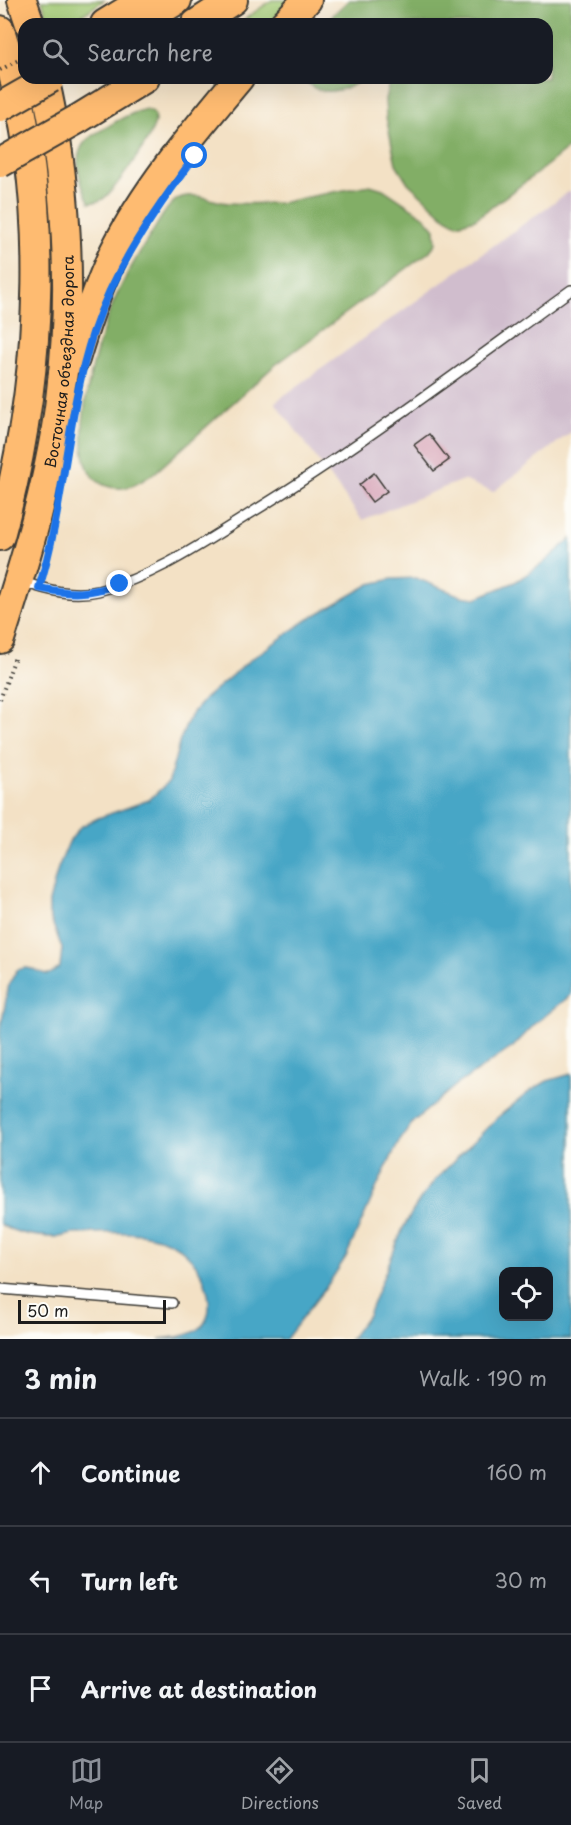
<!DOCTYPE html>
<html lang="en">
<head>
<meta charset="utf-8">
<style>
  :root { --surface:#171b24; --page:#242831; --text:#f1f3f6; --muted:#9ea1a6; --line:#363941; --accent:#8c9099 }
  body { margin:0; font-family:"Playpen Sans",sans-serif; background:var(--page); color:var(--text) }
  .controls { position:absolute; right:18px; bottom:18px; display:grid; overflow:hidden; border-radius:12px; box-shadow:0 6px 24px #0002 }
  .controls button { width:54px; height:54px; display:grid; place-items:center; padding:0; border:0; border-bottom:2px solid var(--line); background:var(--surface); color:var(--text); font:30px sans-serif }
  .scale { position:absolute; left:18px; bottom:15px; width:148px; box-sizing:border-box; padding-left:6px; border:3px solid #1c1c1c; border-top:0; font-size:16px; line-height:21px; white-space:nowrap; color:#1c1c1c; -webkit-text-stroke:4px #fdfcf7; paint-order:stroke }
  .stop { position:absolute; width:18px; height:18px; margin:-14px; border:4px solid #1a73e8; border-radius:50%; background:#fff }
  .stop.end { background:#1a73e8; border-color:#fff; box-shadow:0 2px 6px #0008 }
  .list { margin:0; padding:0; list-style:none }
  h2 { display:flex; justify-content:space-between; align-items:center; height:78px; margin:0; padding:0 24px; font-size:26px }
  h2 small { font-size:20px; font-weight:400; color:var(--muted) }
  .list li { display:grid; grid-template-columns:39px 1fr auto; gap:18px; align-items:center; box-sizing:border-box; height:108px; padding:0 24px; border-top:2px solid var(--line) }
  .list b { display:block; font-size:22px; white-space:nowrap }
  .list em { font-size:20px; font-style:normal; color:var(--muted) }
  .icon { flex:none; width:33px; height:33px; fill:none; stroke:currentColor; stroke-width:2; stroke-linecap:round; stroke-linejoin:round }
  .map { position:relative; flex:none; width:571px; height:1339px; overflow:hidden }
  .search { position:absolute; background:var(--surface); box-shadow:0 6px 24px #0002; left:18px; right:18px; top:18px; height:66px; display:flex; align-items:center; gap:15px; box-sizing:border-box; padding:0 21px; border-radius:18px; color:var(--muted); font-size:22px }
  .sheet { height:402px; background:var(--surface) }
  nav { display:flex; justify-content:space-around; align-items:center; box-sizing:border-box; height:84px; border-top:2px solid var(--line); background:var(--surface); font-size:16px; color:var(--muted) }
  nav a { display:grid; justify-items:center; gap:3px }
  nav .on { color:var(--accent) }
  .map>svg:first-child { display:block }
  .industrial { fill:#d0bdcd }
  .green { fill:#a3ca75; stroke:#607348; stroke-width:1.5 }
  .forest { fill:#82ae66; stroke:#4f6541; stroke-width:1.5 }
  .water { fill:#47a6c6; stroke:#326171; stroke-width:1.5; fill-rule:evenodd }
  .building { fill:#d6a2b6 }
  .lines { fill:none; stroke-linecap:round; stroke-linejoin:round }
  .lane-casing { stroke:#3c3a35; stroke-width:12 }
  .primary-casing { stroke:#3c3a35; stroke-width:32 }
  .path { stroke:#3c3a35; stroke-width:4; stroke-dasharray:1.5 4.5; stroke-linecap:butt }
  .lane { stroke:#fff; stroke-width:9 }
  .primary { stroke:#febb71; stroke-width:28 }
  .primary-bridge-casing { stroke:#3c3a35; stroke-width:32; stroke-linecap:butt }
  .path-bridge { stroke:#3c3a35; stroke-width:4; stroke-dasharray:1.5 4.5; stroke-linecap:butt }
  .primary-bridge { stroke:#febb71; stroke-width:28 }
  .route { stroke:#1a73e8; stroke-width:8 }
  .labels { text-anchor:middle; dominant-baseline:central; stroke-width:4.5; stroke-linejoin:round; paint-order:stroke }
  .street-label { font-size:15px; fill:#1c1c1c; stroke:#fdfcf7 }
</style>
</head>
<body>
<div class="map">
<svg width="571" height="1339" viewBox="0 0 571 1339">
  <rect width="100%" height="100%" fill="#fdfcf7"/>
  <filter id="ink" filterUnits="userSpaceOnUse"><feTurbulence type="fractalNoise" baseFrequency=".0167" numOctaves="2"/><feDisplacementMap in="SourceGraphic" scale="12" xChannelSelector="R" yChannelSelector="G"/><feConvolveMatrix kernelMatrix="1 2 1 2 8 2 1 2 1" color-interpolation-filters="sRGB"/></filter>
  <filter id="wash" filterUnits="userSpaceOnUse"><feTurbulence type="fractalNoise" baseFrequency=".008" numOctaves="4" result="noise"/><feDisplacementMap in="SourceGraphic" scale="24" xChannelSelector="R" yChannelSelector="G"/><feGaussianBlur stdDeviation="1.35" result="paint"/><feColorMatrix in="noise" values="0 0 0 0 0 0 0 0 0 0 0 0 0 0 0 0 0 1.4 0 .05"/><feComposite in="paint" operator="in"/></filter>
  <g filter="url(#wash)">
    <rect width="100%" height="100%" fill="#f3e1c5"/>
    <polygon class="industrial" points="571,190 571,432 493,492 463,480 362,520 275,402"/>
    <g class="green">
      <polygon points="42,0 104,0 69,24 49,24"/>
      <polygon points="272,0 291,0 269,24 238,24"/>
    </g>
    <g class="forest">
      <polygon points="349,0 571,0 571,146 536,174 475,219 457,224 446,218 408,183 396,164 386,117 385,99 389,84 389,78 547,78 547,24 323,24"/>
      <path d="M304 78H363C348 92 316 99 304 78Z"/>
      <path d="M146 109 153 112C154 115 155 118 155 121 155 134 114 191 103 199 99 202 94 202 90 203 82 188 73 164 81 148 86 138 98 132 107 127 119 119 132 113 146 109Z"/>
      <path d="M370 185 383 189 425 217 435 229 436 243 429 252 274 366 157 471C140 483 125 494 104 485 59 466 97 344 110 311 121 283 137 256 153 231 160 220 169 201 182 197 199 192 215 203 231 203 246 204 262 203 277 203 287 202 298 199 308 197 329 193 349 189 370 185Z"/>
    </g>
    <g class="water">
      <path d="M571 539V995L534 1025 513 1047 455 1086 413 1122 399 1142 380 1180 346 1257 329 1283 286 1339H160C173 1337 189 1337 200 1328 216 1314 208 1284 198 1268 191 1257 179 1246 167 1241 140 1229 105 1233 76 1234 70 1234 64 1237 58 1237 39 1237 16 1234 0 1224V1030L9 984 17 970C21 969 24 968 27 968 44 969 43 982 60 967L62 948 49 914V902L58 868 69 842 80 827 98 818 149 800 169 781 180 740 190 716 205 698 250 660 307 620 370 584 392 579 416 578 461 596 476 598 515 582 541 565Z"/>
      <path d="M571 1074V1339H350L368 1315 403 1228 417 1204 435 1180 498 1117 530 1091 547 1081ZM504 1272H548V1316H504Z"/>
    </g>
    <g id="blocks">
      <g class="building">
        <polygon points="429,434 449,460 434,471 414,445"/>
        <polygon points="374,473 387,491 372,502 359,485"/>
      </g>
    </g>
  </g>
  <g filter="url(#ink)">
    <use href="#blocks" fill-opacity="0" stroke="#3c3a35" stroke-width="1.5"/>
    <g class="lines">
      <defs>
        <g id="lane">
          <path d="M23 582C47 590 72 597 98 591 154 577 203 543 251 513 362 445 466 366 571 290"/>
          <polyline points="0,1289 172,1303"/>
        </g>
        <g id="primary">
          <polyline points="22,0 30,24"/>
          <polyline points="105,24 144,0"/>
          <polyline points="138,24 177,0"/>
          <polyline points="196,24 233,0"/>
          <polyline points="284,24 307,0"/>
          <path d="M0 30C53 190 44 376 0 536"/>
          <polyline points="78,119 145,78"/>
          <path d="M75 359C86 322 98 287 114 252 146 188 194 132 239 78"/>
          <path id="s1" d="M0 639C26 558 52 475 61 391 73 293 67 174 44 78"/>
        </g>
      </defs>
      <use href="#lane" class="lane-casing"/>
      <use href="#primary" class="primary-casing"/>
      <polyline class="path" points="0,700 15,657"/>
      <use href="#lane" class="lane"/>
      <use href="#primary" class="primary"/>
      <defs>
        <g id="primary-bridge">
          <polyline points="0,107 51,78"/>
          <polyline points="0,163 78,119"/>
        </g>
      </defs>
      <use href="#primary-bridge" class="primary-bridge-casing"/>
      <polyline class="path-bridge" points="0,70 24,57"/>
      <use href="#primary-bridge" class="primary-bridge"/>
    </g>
  </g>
  <g class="lines" filter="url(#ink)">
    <path class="route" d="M120 584C87 594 73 595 39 588 65 505 66 416 93 333 115 267 154 212 195 156"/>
  </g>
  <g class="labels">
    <g class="street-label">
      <text stroke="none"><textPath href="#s1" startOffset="285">Восточная объездная дорога</textPath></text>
    </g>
  </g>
</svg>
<div class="controls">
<button><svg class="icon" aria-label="locate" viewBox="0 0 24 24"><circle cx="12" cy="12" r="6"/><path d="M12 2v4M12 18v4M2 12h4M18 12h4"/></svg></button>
</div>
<div class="scale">50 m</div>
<div class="stop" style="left:195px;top:156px"></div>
<div class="stop end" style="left:120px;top:584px"></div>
<div class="search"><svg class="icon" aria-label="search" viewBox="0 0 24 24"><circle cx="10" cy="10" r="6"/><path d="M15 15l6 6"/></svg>Search here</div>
</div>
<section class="sheet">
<h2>3 min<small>Walk · 190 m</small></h2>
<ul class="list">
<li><svg class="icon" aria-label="ahead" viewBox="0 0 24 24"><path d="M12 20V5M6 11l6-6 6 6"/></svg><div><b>Continue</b></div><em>160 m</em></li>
<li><svg class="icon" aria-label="left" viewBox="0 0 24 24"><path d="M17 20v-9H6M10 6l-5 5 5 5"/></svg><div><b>Turn left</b></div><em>30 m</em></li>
<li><svg class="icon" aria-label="arrive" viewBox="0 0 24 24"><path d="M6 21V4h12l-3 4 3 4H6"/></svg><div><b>Arrive at destination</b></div></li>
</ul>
</section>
<nav>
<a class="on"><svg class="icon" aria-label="map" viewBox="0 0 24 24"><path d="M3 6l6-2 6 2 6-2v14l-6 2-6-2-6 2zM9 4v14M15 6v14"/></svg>Map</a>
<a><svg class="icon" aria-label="directions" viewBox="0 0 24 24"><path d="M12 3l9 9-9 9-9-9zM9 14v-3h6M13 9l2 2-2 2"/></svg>Directions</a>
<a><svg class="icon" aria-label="saved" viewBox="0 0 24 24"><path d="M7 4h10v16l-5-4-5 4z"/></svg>Saved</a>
</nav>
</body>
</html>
